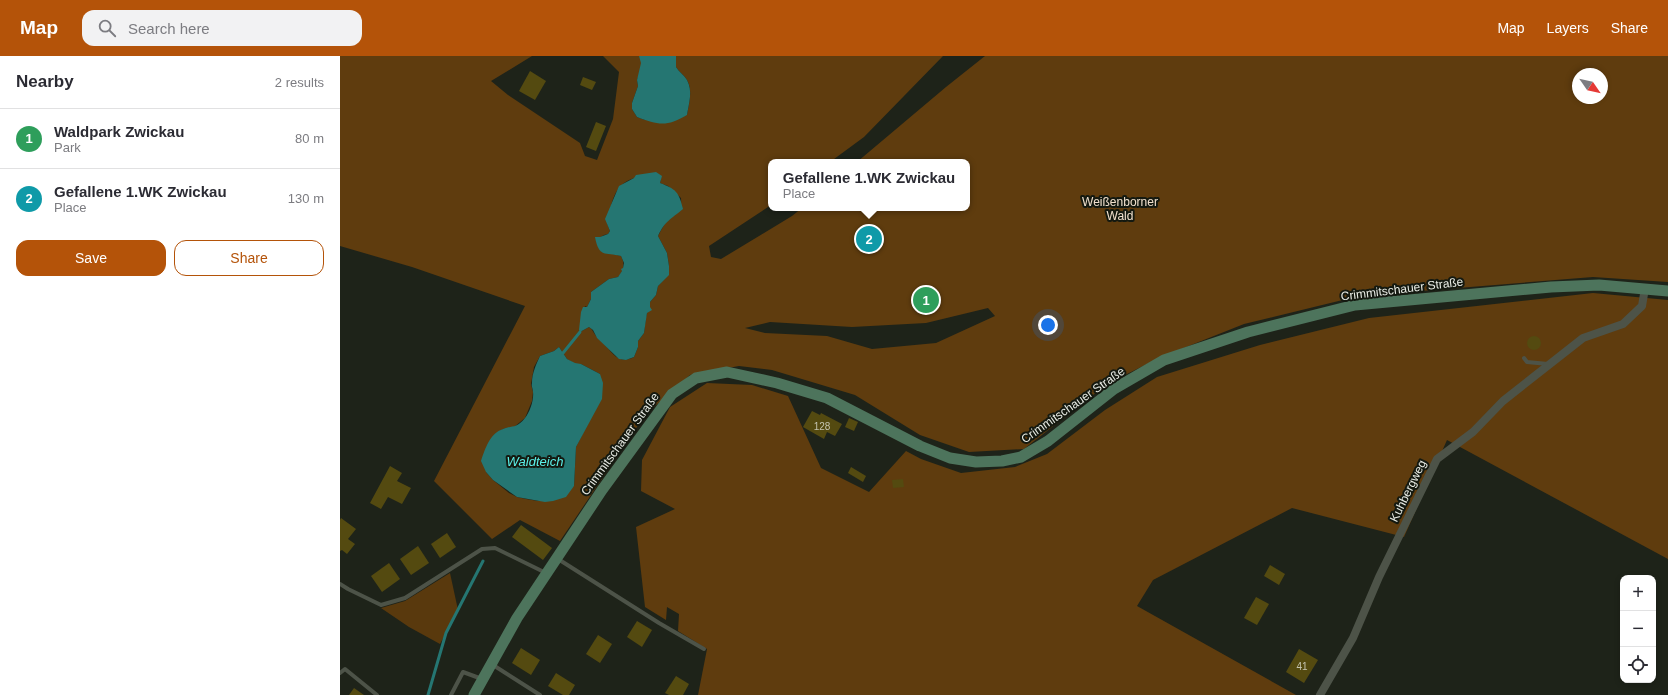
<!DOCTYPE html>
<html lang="en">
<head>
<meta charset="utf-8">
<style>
  :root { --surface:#fff; --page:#f2f2f3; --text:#2b2b33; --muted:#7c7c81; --line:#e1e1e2; --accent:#b45309 }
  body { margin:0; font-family:Helvetica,sans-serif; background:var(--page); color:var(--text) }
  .controls { position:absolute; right:12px; bottom:12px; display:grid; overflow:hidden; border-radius:8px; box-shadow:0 2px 6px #0003 }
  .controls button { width:36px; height:36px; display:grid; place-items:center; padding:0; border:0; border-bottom:1px solid var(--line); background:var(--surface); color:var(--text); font:20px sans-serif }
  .compass { position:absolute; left:1232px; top:12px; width:36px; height:36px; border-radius:50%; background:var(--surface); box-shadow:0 2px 6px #0003; rotate:124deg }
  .you { position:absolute; left:708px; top:269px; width:14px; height:14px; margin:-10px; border:3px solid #fff; border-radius:50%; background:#1a73e8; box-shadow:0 0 0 6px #1a73e833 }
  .badge { display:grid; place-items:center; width:26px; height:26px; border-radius:50%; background:var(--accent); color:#fff; font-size:13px; font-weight:700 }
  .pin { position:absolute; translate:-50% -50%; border:2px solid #fff; box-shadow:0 1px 4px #0006 }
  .popup { position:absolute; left:428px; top:103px; width:202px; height:52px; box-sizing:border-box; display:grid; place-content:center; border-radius:8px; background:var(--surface); filter:drop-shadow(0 1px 3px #0005); font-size:13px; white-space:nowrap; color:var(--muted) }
  .popup b { font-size:15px; color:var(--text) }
  .popup::after { content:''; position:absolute; left:50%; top:100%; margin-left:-8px; border:8px solid transparent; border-top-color:var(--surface) }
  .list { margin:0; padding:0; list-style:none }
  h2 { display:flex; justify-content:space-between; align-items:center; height:52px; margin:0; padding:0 16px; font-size:17px }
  h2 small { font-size:13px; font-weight:400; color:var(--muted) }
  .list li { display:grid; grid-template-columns:26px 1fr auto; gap:12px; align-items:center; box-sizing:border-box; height:60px; padding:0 16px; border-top:1px solid var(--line) }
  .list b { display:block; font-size:15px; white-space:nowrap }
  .list p { margin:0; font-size:13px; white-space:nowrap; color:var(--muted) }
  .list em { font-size:13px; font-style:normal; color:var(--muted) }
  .actions { display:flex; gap:8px; padding:12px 16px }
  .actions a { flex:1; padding:9px 0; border:1px solid var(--accent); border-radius:12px; text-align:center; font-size:14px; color:var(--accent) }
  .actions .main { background:var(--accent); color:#fff }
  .icon { flex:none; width:22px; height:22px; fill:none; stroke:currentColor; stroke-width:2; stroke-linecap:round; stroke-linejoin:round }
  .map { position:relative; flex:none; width:1328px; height:639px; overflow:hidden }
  header { display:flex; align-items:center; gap:24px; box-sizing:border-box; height:56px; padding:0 20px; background:var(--accent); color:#fff }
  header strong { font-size:19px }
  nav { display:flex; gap:22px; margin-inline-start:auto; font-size:14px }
  .search { width:280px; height:36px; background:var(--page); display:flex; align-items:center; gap:10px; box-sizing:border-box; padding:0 14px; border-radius:12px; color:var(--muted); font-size:15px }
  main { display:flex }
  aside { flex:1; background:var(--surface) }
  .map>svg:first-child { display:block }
  .green { fill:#59390d }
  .forest { fill:#5f3c0e; fill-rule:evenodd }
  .water { fill:#257672 }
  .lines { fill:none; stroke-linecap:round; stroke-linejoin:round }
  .stream { stroke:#257672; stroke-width:3 }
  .building { fill:#544a10 }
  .service { stroke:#4d5348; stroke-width:4 }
  .minor { stroke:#4d5348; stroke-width:8 }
  .secondary { stroke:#4d745c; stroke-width:11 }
  .labels { text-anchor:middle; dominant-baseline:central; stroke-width:4; stroke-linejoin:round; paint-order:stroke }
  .number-label { font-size:10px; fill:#c4c4b0 }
  .park-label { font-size:12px; fill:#f2e1ce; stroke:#141910 }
  .street-label { font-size:12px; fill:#e9ece5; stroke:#141910 }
  .water-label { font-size:13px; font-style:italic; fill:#5bf0e9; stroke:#141910 }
</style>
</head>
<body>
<header>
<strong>Map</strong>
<div class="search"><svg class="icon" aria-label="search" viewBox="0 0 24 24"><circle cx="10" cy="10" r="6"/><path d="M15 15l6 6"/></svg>Search here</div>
<nav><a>Map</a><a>Layers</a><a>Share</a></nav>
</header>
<main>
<aside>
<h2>Nearby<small>2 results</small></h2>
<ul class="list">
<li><span class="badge" style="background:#2e9e5b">1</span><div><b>Waldpark Zwickau</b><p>Park</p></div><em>80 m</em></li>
<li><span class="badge" style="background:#0f9aa8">2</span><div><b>Gefallene 1.WK Zwickau</b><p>Place</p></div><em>130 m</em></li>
</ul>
<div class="actions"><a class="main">Save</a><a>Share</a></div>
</aside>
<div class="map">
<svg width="1328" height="639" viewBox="0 0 1328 639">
  <rect width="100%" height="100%" fill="#1e2319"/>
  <polygon class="green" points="110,517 118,554 100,588 69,571 41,552 65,545"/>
  <g class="forest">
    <path d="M0 0H192L151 25 168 39 240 87 245 100 257 104 273 63 279 16 263 0H299L301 2V13L297 24 298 30 292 47V53L297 61 305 64 347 59C349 47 353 35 347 24 344 19 339 16 336 11V0H603L524 81 490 106H431V149L369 190 371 201 381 203 452 160 462 152H627V106H517L606 31 645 0H1328V226L1253 221 1019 240 904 268 821 301 767 328 684 393 629 396 580 379 515 339 432 314 399 310 350 319 305 359 220 485 180 464 152 483 94 425 185 250 72 211 0 190ZM1238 18H1262V42H1238ZM294 122 321 123 320 127 328 130 341 142C342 157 337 154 329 163 326 165 320 176 318 180L327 197 329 210V218L318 230 316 239 310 246 306 261 304 277 298 285V291L294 301C278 309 273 297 263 287 261 284 258 283 256 280 253 276 253 274 249 271L240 276 245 250 247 251 251 243V236L269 223 278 221C284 215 285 207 281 200L261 195 256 184 264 179 268 178 270 175 267 167C272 149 272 129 294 122ZM648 252 655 260 596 287 532 293 487 280 425 277 405 272 430 266 512 271 586 267ZM219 291 227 303 235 308H241L260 318 246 371 236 391 234 430 198 445 186 443 177 441 169 437 153 424 146 416 154 379 163 373 174 371 185 362 192 345 193 336 191 328 194 311 200 300 214 295Z"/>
    <polygon points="1253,237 1328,244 1328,503 1107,384 1064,481 952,452 813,524 797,550 956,639 358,639 367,593 338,575 339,558 327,551 326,564 305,551 296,471 335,453 301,435 302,404 330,351 367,327 412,329 448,340 481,412 529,436 566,395 581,403 621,417 675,411 707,398 765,354 817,321 920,289 1029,262"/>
  </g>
  <g class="water">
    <path d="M299 0H336V11C339 16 344 19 347 24 353 35 349 47 347 59 327 71 318 69 297 61L292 53V47L298 30 297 24 301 7Z"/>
    <path d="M316 116 322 120 320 127C336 133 339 136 343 153 331 163 325 165 318 180L327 197 329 210V219L318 230 316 239 310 246V251L312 254 307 257 304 277 298 285V291L294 301 286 304 279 303 257 282 253 274 249 271 240 276 239 274 241 256 243 251H247L251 243V236L269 223 278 221 282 215 281 213 283 212 284 207 281 200C265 196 259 202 255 181H260L268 178 270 175 265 163 279 130 294 122 296 119Z"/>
    <path d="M219 291 227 303 235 307 241 308 260 318 263 327 262 343 236 391 234 430 226 441 213 445 205 446 177 441 153 424 146 416 141 405C145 393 150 377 163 373 173 369 176 373 185 362 190 356 194 344 193 336 193 333 191 330 192 327 192 317 196 309 200 300L214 295Z"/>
  </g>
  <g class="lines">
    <g class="stream">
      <polyline points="223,297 240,276"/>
      <polyline points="88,639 106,577 143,505"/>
    </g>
  </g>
  <g class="building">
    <polygon points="190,15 206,25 195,44 179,35"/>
    <polygon points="243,21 256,26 252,34 240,29"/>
    <polygon points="256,66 266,70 256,95 246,91"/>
    <circle cx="1194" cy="287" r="7"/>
    <polygon points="472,355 480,359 481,357 502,368 495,380 487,376 484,383 463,371"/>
    <polygon points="509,362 518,366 514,375 505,371"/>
    <polygon points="50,410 62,417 57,425 71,432 62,448 48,441 41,453 30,447"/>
    <polygon points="511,411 526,420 523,426 508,417"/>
    <polygon points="563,423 564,431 553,432 552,424"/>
    <polygon points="1,462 16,473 8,483 15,488 7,498 2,494 0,495 0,464"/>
    <polygon points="181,469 212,492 203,504 172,481"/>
    <polygon points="107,477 116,491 100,502 91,488"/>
    <polygon points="78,490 89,507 71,519 60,503"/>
    <polygon points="49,507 60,523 42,536 31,520"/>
    <polygon points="930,509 945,518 939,529 924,520"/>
    <polygon points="916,541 929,548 917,569 904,562"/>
    <polygon points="297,565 312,574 302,591 287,581"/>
    <polygon points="258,579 272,588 260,607 246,598"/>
    <polygon points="181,592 200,604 191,619 172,607"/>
    <polygon points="959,593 978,604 964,627 946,616"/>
    <polygon points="216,617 235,629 229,639 223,639 208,630"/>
    <polygon points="336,620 349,628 343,639 329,639 325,637"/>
    <polygon points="14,632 24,639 9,639"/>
  </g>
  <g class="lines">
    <g class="service">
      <polyline points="1184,302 1187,306 1208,308"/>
      <polyline points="218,503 319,567 364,593"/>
      <polyline points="0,528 8,533 41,549 65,542 142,493 155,492 206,517"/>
      <polyline points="153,609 200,639"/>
      <polyline points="0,617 5,613 37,639"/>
      <polyline points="111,639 123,616 142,623"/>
    </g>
    <polyline class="minor" points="980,639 1013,582 1039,521 1097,403 1133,376 1163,345 1243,282 1283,268 1302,250 1305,232"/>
    <polyline class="secondary" points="134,639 177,562 262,434 332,338 356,322 387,316 437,327 487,342 580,390 610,402 636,406 662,405 681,401 708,385 774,333 824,304 908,276 1015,249 1211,231 1259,229 1328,235"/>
  </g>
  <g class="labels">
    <g class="number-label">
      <text x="482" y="370">128</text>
      <text x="962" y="610">41</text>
    </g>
    <g class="park-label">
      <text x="780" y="146">Weißenborner<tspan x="780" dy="14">Wald</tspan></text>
    </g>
    <g class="street-label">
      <text transform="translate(1062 233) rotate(-7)">Crimmitschauer Straße</text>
      <text transform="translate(733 349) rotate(-35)">Crimmitschauer Straße</text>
      <text transform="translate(280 388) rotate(-54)">Crimmitschauer Straße</text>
      <text transform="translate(1068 435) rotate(-64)">Kuhbergweg</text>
    </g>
    <g class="water-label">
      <text x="195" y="405">Waldteich</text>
    </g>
  </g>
</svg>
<div class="controls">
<button>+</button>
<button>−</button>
<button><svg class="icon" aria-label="locate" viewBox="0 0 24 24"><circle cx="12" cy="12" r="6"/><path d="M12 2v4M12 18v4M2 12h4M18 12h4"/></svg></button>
</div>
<svg class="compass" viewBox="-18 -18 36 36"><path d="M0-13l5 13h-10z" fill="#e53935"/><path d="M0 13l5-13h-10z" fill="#7c7c81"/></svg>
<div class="you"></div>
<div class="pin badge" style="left:586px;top:244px;background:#2e9e5b">1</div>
<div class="pin badge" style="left:529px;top:183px;background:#0f9aa8">2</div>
<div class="popup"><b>Gefallene 1.WK Zwickau</b>Place</div>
</div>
</main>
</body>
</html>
